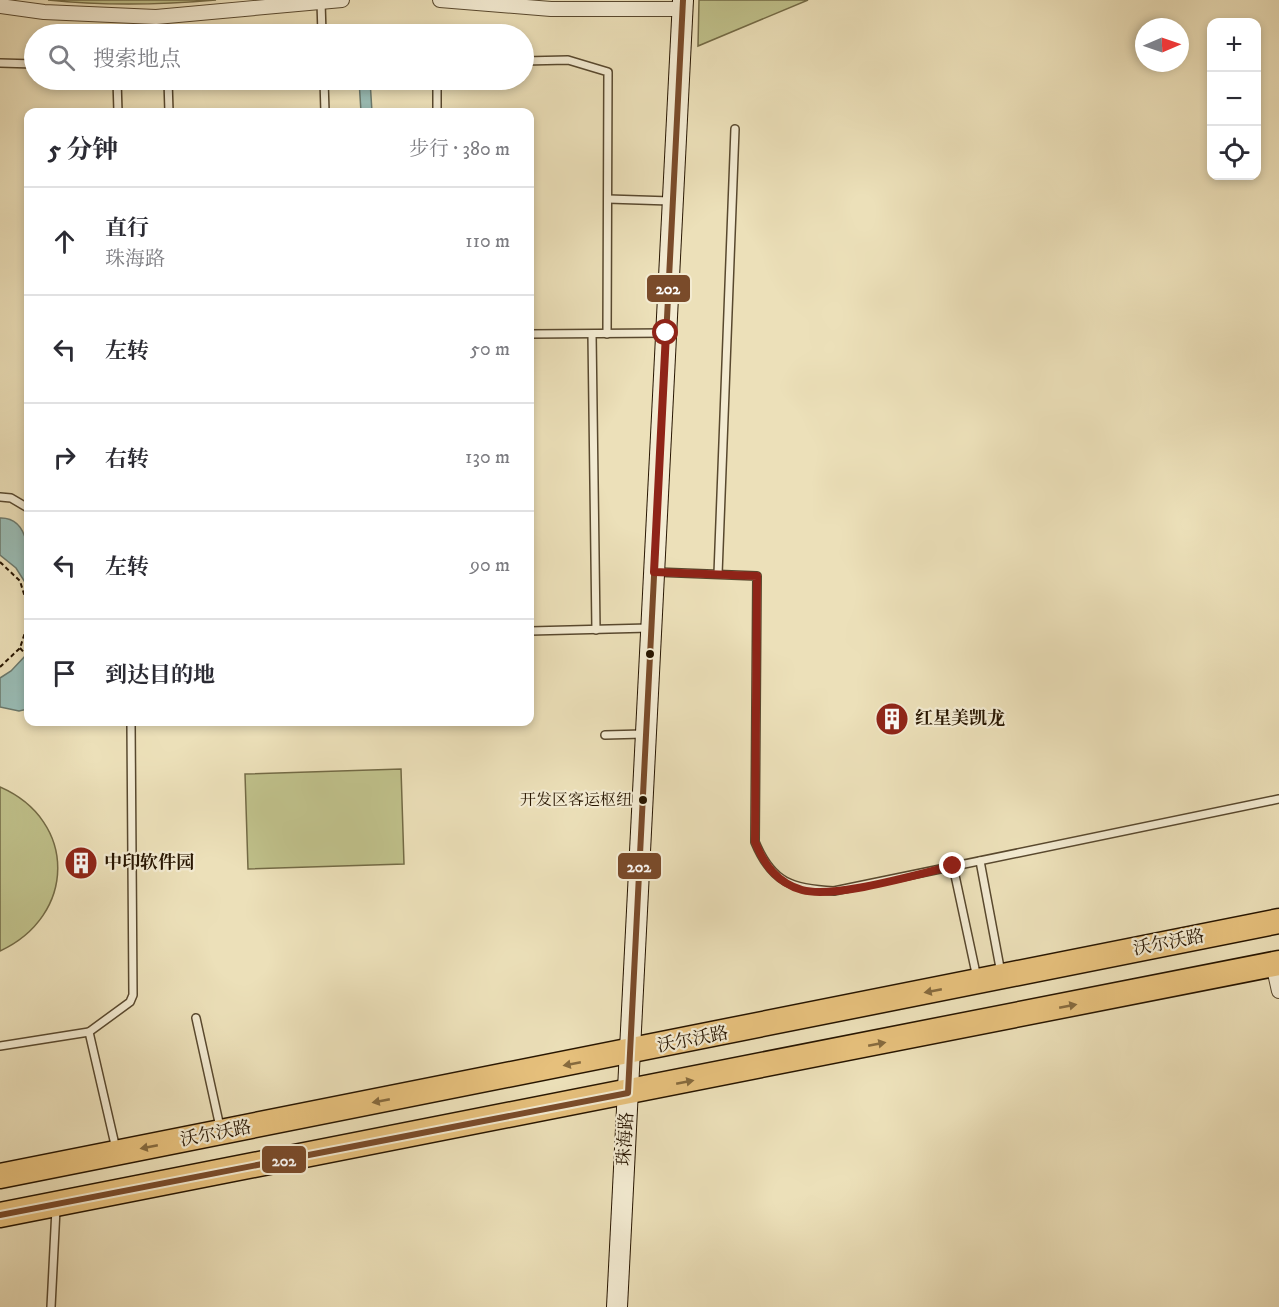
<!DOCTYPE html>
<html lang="zh">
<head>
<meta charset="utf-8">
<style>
  :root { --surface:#fff; --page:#f2f2f3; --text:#2b2b33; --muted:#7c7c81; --line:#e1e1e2 }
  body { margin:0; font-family:"IM FELL DW Pica","Noto Serif SC",serif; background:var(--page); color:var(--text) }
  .controls { position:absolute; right:18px; top:18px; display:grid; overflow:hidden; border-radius:12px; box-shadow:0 3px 9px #0003 }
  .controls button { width:54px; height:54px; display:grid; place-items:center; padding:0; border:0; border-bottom:2px solid var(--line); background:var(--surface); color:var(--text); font:30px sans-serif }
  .compass { position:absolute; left:1135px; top:18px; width:54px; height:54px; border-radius:50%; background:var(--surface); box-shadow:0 3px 9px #0003; rotate:88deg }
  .stop { position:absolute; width:18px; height:18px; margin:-14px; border:4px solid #8f2418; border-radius:50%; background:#fff }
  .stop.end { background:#8f2418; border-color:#fff; box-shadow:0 2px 6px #0008 }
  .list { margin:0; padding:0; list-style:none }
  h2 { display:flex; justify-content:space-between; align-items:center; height:78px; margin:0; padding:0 24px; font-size:26px }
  h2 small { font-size:20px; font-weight:400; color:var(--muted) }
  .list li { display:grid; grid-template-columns:39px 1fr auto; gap:18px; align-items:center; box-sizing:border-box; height:108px; padding:0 24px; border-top:2px solid var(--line) }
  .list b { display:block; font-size:22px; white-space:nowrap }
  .list p { margin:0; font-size:20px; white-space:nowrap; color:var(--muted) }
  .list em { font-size:20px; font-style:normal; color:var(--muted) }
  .icon { flex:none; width:33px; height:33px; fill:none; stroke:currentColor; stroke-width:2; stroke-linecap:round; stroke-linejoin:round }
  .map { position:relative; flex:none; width:1279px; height:1307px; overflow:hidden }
  .search { position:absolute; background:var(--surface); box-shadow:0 3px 9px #0003; left:24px; top:24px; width:510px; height:66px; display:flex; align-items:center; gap:15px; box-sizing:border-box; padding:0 21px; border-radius:33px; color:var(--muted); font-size:22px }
  .panel { position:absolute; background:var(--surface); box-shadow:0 3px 9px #0003; left:24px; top:108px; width:510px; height:618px; border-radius:12px }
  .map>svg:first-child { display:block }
  .green { fill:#bfc08a; stroke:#736a45; stroke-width:1.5 }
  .water { fill:#99bcb5; stroke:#6b796d; stroke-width:1.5 }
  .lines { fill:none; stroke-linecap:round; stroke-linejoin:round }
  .service-casing { stroke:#58482e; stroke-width:10 }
  .minor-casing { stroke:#58482e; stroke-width:16 }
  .secondary-casing { stroke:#271500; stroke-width:22 }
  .trunk-casing { stroke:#271500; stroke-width:27 }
  .path { stroke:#271500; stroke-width:2; stroke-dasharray:4.5 3; stroke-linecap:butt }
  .service { stroke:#f3ebd2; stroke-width:7 }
  .minor { stroke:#f3ebd2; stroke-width:14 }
  .secondary { stroke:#f3ebd2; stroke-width:20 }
  .trunk { stroke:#e6c07c; stroke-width:24 }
  .bus-1-casing { stroke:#f3ebd2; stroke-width:10 }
  .bus-1 { stroke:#7a4b2a; stroke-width:6 }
  .oneway { fill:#866a3e }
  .route { stroke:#8f2418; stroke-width:8 }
  .bus-dot { fill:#271500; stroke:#f3ebd2; stroke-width:2 }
  .labels { text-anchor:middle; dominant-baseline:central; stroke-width:4.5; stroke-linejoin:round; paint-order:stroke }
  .bus-label { font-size:16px; fill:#271500; stroke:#f3ebd2; text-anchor:end }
  .poi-label { font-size:18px; font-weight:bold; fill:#271500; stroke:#f3ebd2; text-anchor:start }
  .street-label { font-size:18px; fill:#271500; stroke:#f3ebd2 }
  .line-badge { stroke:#f3ebd2; stroke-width:2 }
  .badge-label { font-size:16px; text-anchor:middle; font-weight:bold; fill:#fff }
</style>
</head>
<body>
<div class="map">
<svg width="1279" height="1307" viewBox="0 0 1279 1307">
  <rect width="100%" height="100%" fill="#ece0b9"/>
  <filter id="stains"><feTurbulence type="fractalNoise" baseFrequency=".00333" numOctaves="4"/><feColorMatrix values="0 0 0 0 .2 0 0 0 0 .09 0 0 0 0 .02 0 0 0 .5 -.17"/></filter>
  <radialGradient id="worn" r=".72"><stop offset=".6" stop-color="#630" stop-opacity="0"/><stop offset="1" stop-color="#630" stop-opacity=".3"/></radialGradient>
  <g class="green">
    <path d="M48 0H216C160 5 104 6 48 0Z"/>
    <polygon points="699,0 808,0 698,46"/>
    <polygon points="401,769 404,864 248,869 245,774"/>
    <path d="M0 787C78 821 76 916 0 951Z"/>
  </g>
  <g class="water">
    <polygon points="359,80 370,80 372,112 361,112"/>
    <path d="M0 518C33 517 29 565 28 587L16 568 0 555Z"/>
    <polygon points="28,653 28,709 19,711 0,707 0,678 11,671"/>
  </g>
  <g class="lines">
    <defs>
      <g id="service">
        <polyline points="321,2 322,34"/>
        <polyline points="524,61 568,60 608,72 607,334"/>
        <polyline points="0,63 34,64"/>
        <polyline points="117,80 118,112"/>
        <polyline points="168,80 169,112"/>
        <polyline points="324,80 325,112"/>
        <polyline points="437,112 437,82 440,80"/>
        <polyline points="608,199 670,201"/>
        <polyline points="530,334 665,333"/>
        <polyline points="592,334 596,630"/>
        <polyline points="0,497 11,498 28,508"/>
        <path d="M656 572 757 576 755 842C772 883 792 889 834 891L1279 799"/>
        <polyline points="718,574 735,129"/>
        <polyline points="530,631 649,628"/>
        <polyline points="605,735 643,734"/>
        <polyline points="980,861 1001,973"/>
        <polyline points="953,866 977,978"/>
        <polyline points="196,1018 220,1127"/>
        <polyline points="89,1032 116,1149"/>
        <polyline points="0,1046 89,1032 130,1002 133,995 131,722"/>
        <polyline points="51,1307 56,1209"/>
      </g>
      <g id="minor">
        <polyline points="440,0 551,9 682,9"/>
        <polyline points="0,6 44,12 156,17 342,0"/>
        <polyline points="1273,964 1279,991"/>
      </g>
      <polyline id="secondary" points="617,1307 683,0"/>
      <g id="trunk">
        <polyline points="0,1176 1279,921"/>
        <polyline points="0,1215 1279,963"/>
      </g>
    </defs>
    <use href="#service" class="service-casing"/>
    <use href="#minor" class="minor-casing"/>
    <use href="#secondary" class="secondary-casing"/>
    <use href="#trunk" class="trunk-casing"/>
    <g class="path">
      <polyline points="0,562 20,581 28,607"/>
      <polyline points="20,648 28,657"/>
      <polyline points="0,667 20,648 28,623"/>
    </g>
    <use href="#service" class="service"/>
    <use href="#minor" class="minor"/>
    <use href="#secondary" class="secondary"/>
    <use href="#trunk" class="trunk"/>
    <defs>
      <polyline id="bus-1" points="0,1215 628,1093 683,0"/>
    </defs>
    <use href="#bus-1" class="bus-1-casing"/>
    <use href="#bus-1" class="bus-1"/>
  </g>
  <defs><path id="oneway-solid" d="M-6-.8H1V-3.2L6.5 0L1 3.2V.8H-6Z" transform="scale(1.5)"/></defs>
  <g class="oneway">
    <use href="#oneway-solid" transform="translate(933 991) rotate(169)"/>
    <use href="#oneway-solid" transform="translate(1068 1006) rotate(-11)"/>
    <use href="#oneway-solid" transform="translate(877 1044) rotate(-11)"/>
    <use href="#oneway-solid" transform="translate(572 1064) rotate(169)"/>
    <use href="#oneway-solid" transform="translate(685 1082) rotate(-11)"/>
    <use href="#oneway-solid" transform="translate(381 1101) rotate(169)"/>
    <use href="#oneway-solid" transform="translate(149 1147) rotate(169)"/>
  </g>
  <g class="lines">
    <path class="route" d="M666 333 654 572 757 576 755 842C764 864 777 883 802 890 836 899 916 874 953 866"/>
  </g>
  <defs>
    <symbol id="building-disc" viewBox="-11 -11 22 22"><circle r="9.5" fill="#8f2418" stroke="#f3ebd2"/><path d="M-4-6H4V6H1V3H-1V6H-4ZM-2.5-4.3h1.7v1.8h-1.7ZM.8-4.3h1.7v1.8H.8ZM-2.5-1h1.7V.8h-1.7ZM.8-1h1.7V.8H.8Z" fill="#fff"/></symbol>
  </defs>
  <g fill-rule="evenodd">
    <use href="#building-disc" x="873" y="700" width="38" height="38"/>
    <use href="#building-disc" x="62" y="844" width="38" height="38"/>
  </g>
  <g class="bus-dot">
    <circle cx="650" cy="654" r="5"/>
    <circle cx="643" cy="800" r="5"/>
  </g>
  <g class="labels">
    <g class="bus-label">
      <text x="632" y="800">开发区客运枢纽</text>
    </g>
    <g class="poi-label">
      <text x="915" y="719">红星美凯龙</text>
      <text x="104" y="863">中印软件园</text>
    </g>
    <g class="street-label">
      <text transform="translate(1169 943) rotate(-11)">沃尔沃路</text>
      <text transform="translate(693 1040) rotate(-11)">沃尔沃路</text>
      <text transform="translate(216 1134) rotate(-11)">沃尔沃路</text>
      <text transform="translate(626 1139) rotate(-87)">珠海路</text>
    </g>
  </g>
  <g class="line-badge">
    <rect x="646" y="274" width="45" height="29" rx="6" fill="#7a4b2a"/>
    <rect x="617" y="852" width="45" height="28" rx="6" fill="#7a4b2a"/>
    <rect x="261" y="1145" width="46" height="29" rx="6" fill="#7a4b2a"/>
  </g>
  <g class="badge-label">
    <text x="668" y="294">202</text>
    <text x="639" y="872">202</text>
    <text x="284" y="1166">202</text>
  </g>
  <rect width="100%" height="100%" filter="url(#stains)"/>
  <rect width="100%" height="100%" fill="url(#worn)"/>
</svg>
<div class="controls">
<button>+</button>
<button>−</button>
<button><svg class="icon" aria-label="locate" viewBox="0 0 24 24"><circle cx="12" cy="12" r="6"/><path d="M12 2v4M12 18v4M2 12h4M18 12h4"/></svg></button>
</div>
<svg class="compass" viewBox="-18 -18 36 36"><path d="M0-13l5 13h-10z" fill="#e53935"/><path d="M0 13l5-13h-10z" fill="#7c7c81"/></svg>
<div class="stop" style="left:666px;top:333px"></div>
<div class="stop end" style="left:953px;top:866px"></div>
<div class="search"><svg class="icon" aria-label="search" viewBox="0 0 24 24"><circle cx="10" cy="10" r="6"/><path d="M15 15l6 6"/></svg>搜索地点</div>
<section class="panel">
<h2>5 分钟<small>步行 · 380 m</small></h2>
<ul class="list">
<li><svg class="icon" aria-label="ahead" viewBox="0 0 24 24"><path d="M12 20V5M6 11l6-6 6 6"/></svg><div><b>直行</b><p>珠海路</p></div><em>110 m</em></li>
<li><svg class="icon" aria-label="left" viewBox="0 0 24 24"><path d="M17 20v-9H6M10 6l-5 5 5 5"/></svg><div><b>左转</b></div><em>50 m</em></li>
<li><svg class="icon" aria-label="right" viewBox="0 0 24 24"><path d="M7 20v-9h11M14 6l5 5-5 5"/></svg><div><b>右转</b></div><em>130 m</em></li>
<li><svg class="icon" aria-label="left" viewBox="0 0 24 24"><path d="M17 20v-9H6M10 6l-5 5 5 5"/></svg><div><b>左转</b></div><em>90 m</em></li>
<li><svg class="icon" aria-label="arrive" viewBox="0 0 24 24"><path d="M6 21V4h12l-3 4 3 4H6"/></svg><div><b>到达目的地</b></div></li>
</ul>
</section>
</div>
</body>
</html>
